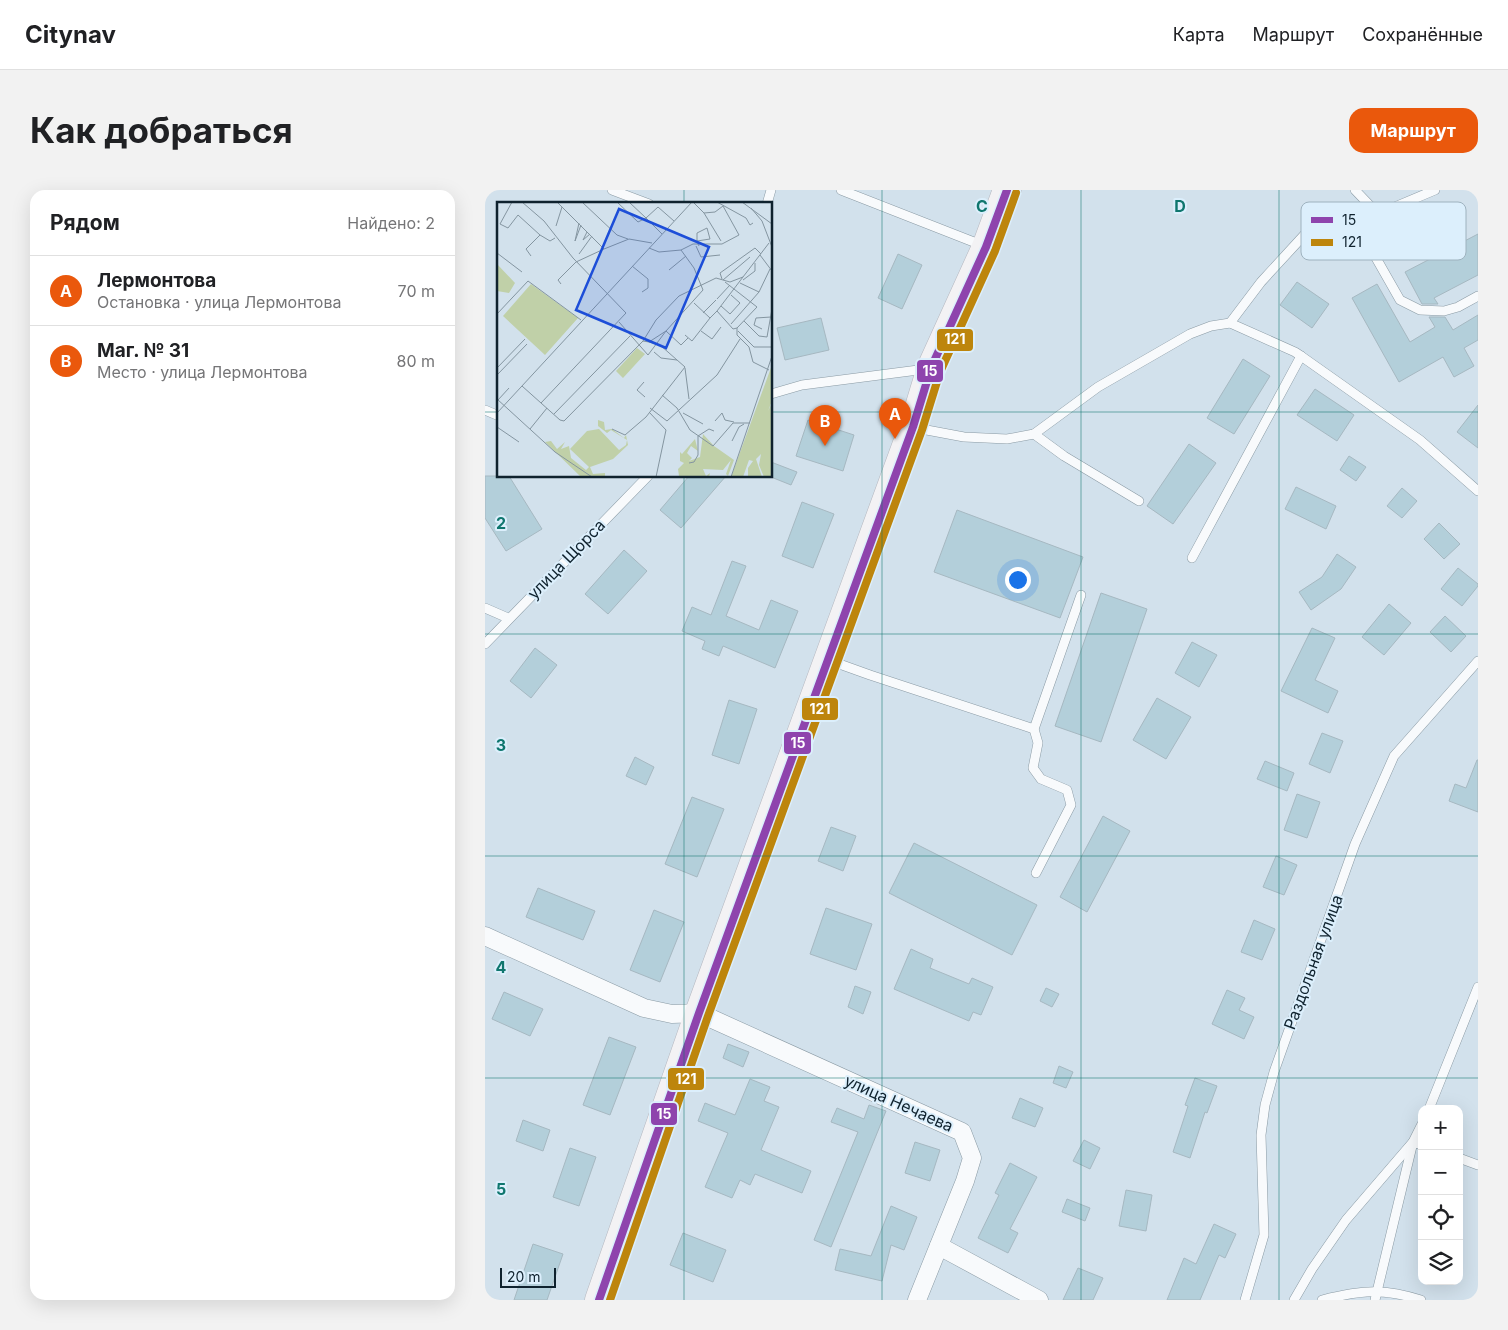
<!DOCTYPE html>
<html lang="ru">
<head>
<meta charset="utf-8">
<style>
  :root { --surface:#fff; --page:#f2f2f2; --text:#202124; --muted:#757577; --line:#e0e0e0; --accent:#ea580c }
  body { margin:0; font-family:Inter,sans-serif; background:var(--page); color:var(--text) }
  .controls { position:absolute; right:15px; bottom:15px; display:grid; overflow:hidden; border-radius:10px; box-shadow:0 5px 20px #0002 }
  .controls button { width:45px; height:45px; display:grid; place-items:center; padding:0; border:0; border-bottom:1px solid var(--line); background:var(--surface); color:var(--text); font:25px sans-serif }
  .scale { position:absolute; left:15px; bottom:12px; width:56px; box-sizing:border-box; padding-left:5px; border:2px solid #0f222e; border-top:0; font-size:14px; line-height:18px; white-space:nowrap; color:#0f222e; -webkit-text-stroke:4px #dceffc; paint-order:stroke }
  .you { position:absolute; left:532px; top:389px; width:18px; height:18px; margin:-12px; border:4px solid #fff; border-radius:50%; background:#1a73e8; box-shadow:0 0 0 8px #1a73e833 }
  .badge { display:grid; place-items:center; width:32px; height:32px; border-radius:50%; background:var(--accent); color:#fff; font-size:16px; font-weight:700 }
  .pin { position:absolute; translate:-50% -41px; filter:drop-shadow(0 1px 2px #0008) }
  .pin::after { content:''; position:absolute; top:26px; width:18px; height:15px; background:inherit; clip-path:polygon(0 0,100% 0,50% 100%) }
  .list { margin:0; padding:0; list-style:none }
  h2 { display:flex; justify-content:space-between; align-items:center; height:65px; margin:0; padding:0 20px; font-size:21px }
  h2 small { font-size:16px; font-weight:400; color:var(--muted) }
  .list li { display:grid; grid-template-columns:32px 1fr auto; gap:15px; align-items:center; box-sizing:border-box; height:70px; padding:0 20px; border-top:1px solid var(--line) }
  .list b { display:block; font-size:19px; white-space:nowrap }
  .list p { margin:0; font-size:16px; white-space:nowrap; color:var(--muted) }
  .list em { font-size:16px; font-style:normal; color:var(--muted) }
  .icon { flex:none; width:28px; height:28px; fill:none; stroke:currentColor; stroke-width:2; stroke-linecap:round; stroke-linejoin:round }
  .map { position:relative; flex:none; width:993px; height:1110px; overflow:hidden; border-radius:15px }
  header { display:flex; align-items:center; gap:30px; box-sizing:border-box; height:70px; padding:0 25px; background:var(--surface); border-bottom:1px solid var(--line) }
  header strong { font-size:24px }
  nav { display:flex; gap:28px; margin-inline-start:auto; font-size:18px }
  .intro { display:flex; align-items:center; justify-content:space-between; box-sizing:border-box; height:120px; padding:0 30px }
  h1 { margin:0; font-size:35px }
  .button { padding:12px 22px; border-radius:15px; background:var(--accent); color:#fff; font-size:18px; font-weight:700 }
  main { display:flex; gap:30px; padding:0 30px }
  aside { flex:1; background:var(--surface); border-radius:15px; box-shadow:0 5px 20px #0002 }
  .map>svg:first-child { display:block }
  .building { fill:#b3cfda; stroke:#a6b8c1 }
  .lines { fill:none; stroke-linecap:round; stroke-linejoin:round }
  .lane-casing { stroke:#8a9aa4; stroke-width:10 }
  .street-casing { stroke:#8a9aa4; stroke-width:19 }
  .primary-casing { stroke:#b5b7bf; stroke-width:29 }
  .lane { stroke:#f8fafc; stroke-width:9 }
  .street { stroke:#f8fafc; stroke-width:18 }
  .primary { stroke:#f3f2f4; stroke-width:28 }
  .bus-1-casing { stroke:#dceffc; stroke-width:11 }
  .bus-2-casing { stroke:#dceffc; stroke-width:11 }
  .bus-1 { stroke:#8e44ad; stroke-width:8 }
  .bus-2 { stroke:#bd850c; stroke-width:8 }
  .grid { fill:none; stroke:#0f766e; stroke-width:1; stroke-opacity:0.55 }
  .labels { text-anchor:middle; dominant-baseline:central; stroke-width:4; stroke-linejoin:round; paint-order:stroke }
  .street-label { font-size:16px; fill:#0f222e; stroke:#dceffc }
  .inset-road { fill:none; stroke:#8495a0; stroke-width:1 }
  .view { fill:#1d4ed8; fill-opacity:0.15; stroke:#1d4ed8; stroke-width:2.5 }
  .inset-edge { fill:none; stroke:#0f222e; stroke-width:2.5 }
  .key { fill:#dceffc; stroke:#9eb2be; stroke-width:1 }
  .key-label { font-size:14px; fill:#0f222e }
  .grid-label { font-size:16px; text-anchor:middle; font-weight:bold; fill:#0f766e; stroke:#dceffc; stroke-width:4; stroke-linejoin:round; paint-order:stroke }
  .line-badge { stroke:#dceffc; stroke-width:2 }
  .badge-label { font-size:14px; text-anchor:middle; font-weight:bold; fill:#fff }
</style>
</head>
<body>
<header>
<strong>Citynav</strong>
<nav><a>Карта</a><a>Маршрут</a><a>Сохранённые</a></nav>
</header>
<div class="intro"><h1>Как добраться</h1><a class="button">Маршрут</a></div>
<main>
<aside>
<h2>Рядом<small>Найдено: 2</small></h2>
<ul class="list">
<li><span class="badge">A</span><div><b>Лермонтова</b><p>Остановка · улица Лермонтова</p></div><em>70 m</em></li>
<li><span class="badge">B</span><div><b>Маг. № 31</b><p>Место · улица Лермонтова</p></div><em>80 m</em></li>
</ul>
</aside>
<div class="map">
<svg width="993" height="1110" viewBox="0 0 993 1110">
  <rect width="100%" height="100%" fill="#d2e1ec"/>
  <g class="building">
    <polygon points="993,44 993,85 949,108 953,114 937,114 920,82"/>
    <polygon points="413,64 437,75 417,119 393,108"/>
    <polygon points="812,92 844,114 827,138 795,115"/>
    <polygon points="892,94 925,152 950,137 944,127 960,127 968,140 993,125 993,150 979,158 989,176 969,187 958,167 914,192 867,108"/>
    <polygon points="336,128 344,160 300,170 292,138"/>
    <polygon points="758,169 785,186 749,244 722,228"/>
    <polygon points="830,199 869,225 852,251 812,225"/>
    <polygon points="993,215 993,258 972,242"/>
    <polygon points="323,230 369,245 358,281 311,266"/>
    <polygon points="704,254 731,273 688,334 662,316"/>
    <polygon points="864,266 881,277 871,291 855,280"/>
    <polygon points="286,272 312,282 306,295 286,287"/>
    <polygon points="0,286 24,286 57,339 21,361 0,328"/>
    <polygon points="204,286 241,286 196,338 175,320"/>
    <polygon points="811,297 851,316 841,339 800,319"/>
    <polygon points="917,298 932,311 917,328 902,316"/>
    <polygon points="317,312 349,324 328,378 297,366"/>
    <polygon points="472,320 598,367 575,428 449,382"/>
    <polygon points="954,333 975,354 959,369 939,349"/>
    <polygon points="139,360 162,381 123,424 100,404"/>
    <polygon points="852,364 871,377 856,399 826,420 814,402 837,387"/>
    <polygon points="247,371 261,376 241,426 274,440 286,410 313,421 290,478 238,456 234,466 217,459 220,451 197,441 207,417 226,425"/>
    <polygon points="973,378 993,394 993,396 977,416 956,399"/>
    <polygon points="616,403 662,419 616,552 570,536"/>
    <polygon points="904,414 926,433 899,465 877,447"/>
    <polygon points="960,426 981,446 966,462 945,442"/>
    <polygon points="827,438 850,448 830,490 853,501 843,523 796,501"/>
    <polygon points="707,452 732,465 714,497 690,483"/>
    <polygon points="50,458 72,475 46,508 25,491"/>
    <polygon points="672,508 706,527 681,569 648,550"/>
    <polygon points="244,510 272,519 254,574 227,565"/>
    <polygon points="837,543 858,551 845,583 824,574"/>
    <polygon points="150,567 169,577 161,595 141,586"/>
    <polygon points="992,570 993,570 993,622 964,611 970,594 981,598"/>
    <polygon points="780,571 809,583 802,601 772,589"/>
    <polygon points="812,604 835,612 822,648 799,640"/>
    <polygon points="207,607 239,619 212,687 180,674"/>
    <polygon points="618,626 645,641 602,722 575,707"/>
    <polygon points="346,637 371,646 358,681 333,671"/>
    <polygon points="429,653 552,715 527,765 404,703"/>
    <polygon points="791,666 812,675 799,705 778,697"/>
    <polygon points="53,698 110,721 98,750 41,727"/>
    <polygon points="341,718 387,734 371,780 325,764"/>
    <polygon points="169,720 199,732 175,792 145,780"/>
    <polygon points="769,730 790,739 777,770 756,762"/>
    <polygon points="426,759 448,769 445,778 484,794 487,788 508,797 496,825 488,822 484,831 409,799"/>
    <polygon points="370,796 386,802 378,824 363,817"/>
    <polygon points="561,798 574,804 567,817 555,811"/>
    <polygon points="742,800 760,808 754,820 769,827 759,849 727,834"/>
    <polygon points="19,802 58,819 45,846 7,829"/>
    <polygon points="124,847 151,857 125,925 98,915"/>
    <polygon points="243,854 264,862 258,877 238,868"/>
    <polygon points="574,876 588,882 581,898 568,893"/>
    <polygon points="710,888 732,896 722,923 720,922 705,968 688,962 703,916 700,915"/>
    <polygon points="265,889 285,897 279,911 294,917 276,960 326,981 317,1003 270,984 265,995 255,990 247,1008 220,997 243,943 213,931 220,913 250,925"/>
    <polygon points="535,908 558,918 550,937 527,928"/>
    <polygon points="384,915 401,921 346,1057 329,1050 373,942 346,932 352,918 379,929"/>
    <polygon points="38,930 65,940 58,961 31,951"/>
    <polygon points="599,950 615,958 605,979 588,971"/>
    <polygon points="430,952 455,960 445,991 420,983"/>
    <polygon points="85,958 111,967 94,1016 68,1007"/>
    <polygon points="525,973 552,987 525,1039 533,1043 523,1063 493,1048 514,1005 510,1003"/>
    <polygon points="641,1000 667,1005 661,1041 634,1036"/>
    <polygon points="582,1009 605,1018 600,1031 577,1022"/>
    <polygon points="406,1016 432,1027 419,1060 406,1055 397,1091 350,1080 355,1059 386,1066"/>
    <polygon points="729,1034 751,1044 740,1068 734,1065 715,1110 682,1110 699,1068 711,1074"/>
    <polygon points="198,1043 241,1060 228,1092 185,1075"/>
    <polygon points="48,1054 78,1064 62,1110 29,1110"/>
    <polygon points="593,1078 618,1088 608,1110 578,1110"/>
  </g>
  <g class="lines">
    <defs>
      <g id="lane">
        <polyline points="127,0 164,14"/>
        <polyline points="356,0 499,56"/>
        <polyline points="870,0 893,24"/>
        <polyline points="282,14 286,0"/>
        <polyline points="870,31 915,110 935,120 959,121 973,117 993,106"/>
        <polyline points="745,133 776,92 821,43 838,32 870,31 893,24 950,0"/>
        <polyline points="286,204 317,195 441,179"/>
        <polyline points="0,220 14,226"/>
        <polyline points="431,238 479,247 522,249 549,244 613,197 705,144 726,136 745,133 810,162 816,166 935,250 993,301"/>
        <polyline points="549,244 579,266 654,311"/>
        <polyline points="707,368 816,166"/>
        <polyline points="0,418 23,428"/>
        <polyline points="0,454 163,286"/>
        <polyline points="346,471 385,485 549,539 553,553 548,578 556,589 582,600 586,615 551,683"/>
        <polyline points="549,539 596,405"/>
        <polyline points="944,919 993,797"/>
        <polyline points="974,968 993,975"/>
        <polyline points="760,1110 779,1045 776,945 780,915 789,882 870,654 909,566 993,471"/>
        <polyline points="809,1110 827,1079 861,1030 928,952 937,934"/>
        <path d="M837 1110C853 1106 877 1101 893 1102 907 1102 923 1106 936 1110"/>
        <polyline points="890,1110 928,952 937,955"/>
      </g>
      <g id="street">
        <polyline points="0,746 159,818 187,824 214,823 477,942 487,968 480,991 432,1110"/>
        <polyline points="454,1056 554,1110"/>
      </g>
      <polyline id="primary" points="114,1110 214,823 428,237 446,178 501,57 522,0"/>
    </defs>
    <use href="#lane" class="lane-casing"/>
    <use href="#street" class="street-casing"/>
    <use href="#primary" class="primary-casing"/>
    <use href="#lane" class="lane"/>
    <use href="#street" class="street"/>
    <use href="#primary" class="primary"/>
    <defs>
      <polyline id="bus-1" points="114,1110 214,823 428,237 446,178 501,57 522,0"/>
      <polyline id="bus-2" points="125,1110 223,826 437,240 455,182 510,61 531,3"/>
    </defs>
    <use href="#bus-1" class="bus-1-casing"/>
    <use href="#bus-2" class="bus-2-casing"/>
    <use href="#bus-1" class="bus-1"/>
    <use href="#bus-2" class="bus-2"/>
  </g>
  <path class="grid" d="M199 0V14M397 0V1110M596 0V1110M794 0V1110M0 222H14M286 222H993M199 286V1110M0 444H993M0 666H993M0 888H993"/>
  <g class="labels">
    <g class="street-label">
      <text transform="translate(81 369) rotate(-46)">улица Щорса</text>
      <text transform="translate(828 772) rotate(-70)">Раздольная улица</text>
      <text transform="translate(414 913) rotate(24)">улица Нечаева</text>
    </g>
  </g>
  <g transform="translate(12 12)">
    <rect width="275" height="275" fill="#d2e1ec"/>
    <path d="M0 62 18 81 12 91 0 89ZM34 82 81 116 48 153 6 114ZM140 146 148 152 126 176 119 169ZM275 163V199L271 209 275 201V275H267L262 263 264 252 259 257 265 275H251V266L256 259 252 258 246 275H234ZM101 218 107 220 108 228 115 227 127 236 129 233 131 243 116 257 93 265 96 272 108 271V275H84L48 240 54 239 60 247 68 240 64 247 72 244 74 256 89 268 92 265 73 247 90 229 102 227 122 248 129 243 130 238 114 228 110 231 101 224ZM206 232 217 244 237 258 231 274 229 272 234 258 226 268 206 267 209 274 213 271 212 275 182 274 181 267 187 261 183 259V250L185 252 198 237 201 249 194 244 190 251 195 256 192 259 203 255Z" fill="#c0d0a8"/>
    <path class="inset-road" d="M15 0 3 22 11 26 21 13 43 33M25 0 47 19 76 56 129 111 44 201M60 0 107 47M85 0 120 33 131 37M120 0 141 20 149 16 165 32M132 0 149 16 161 5 177 19M196 0 207 11 224 39M220 0 249 16 253 23 256 21M245 0 275 22M254 6 265 19 275 45M82 21 78 39 84 23M59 24 65 5M90 30 86 38 93 32M200 39 213 37 210 26 200 31V39L201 42 202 44M199 44 204 55 223 53M184 48 196 42H225L242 33 226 4 218 10 207 11M0 51 25 70M82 52 95 34M263 53 275 69M34 54 29 47 43 33 53 39 58 36M135 64 151 77V86L145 90M172 68 189 54M225 77 223 71 258 46 264 52M226 78 253 55M246 78 258 69V61M228 80 260 105 240 126V133L252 145 256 160 272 168M243 81 262 90 273 67M64 82 61 78 79 60 107 47 132 37 155 41M220 97 233 83M197 101 213 116 220 109M224 104 233 112 243 101 234 93M206 111 219 98M0 112 31 79 84 118M247 119 262 134 270 135 275 107M122 120 151 153 169 129 184 143 191 136M234 122 262 90M240 126 236 127 220 109 272 41M265 127 257 123 259 116 274 115M204 129 215 137 224 125M241 129 257 145H275M188 133 195 139 213 116M146 139 152 140 169 129 206 88 197 66 184 48 162 50 152 46M157 150 164 156 180 158M0 166 28 137M188 166 192 197M0 173 30 142M147 180 140 188 148 195M25 184 63 218 67 219 146 139 159 118 182 94 219 76 233 80 246 75M165 193 180 206 193 228 216 244 236 221H253M0 197 58 250 95 275M1 198 12 186M153 206 170 219 220 173 243 137M152 210 169 228 159 275M0 211 195 0M186 211 206 222M57 212 133 134M218 219 225 211 228 218 237 220M0 225 22 240M33 227 50 206M115 227 128 233 149 215 188 165 163 143 152 140M235 239 242 225 247 222M192 261 197 260 201 253V234L212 227 217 229M234 275 275 154"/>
    <path class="view" d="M122 7 212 45 169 146 79 108Z"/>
    <rect width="275" height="275" class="inset-edge"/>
  </g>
  <rect x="816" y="12" width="165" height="58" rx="8" class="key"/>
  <rect x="826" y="27" width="22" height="6" fill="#8e44ad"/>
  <rect x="826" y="49" width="22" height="7" fill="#bd850c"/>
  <g class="key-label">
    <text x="857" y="35">15</text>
    <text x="857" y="57">121</text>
  </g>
  <g class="grid-label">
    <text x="497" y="22">C</text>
    <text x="695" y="22">D</text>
    <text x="16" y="339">2</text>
    <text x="16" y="561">3</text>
    <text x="16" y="783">4</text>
    <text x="16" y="1005">5</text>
  </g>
  <g class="line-badge">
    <rect x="451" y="138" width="38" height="24" rx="5" fill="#bd850c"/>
    <rect x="431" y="169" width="28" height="24" rx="5" fill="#8e44ad"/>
    <rect x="316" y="507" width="38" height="24" rx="5" fill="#bd850c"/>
    <rect x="298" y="541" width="29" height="24" rx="5" fill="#8e44ad"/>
    <rect x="182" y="877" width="38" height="24" rx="5" fill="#bd850c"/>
    <rect x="165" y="912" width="28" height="24" rx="5" fill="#8e44ad"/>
  </g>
  <g class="badge-label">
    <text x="470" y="154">121</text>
    <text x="445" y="186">15</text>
    <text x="335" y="524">121</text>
    <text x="313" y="558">15</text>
    <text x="201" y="894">121</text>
    <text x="179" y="929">15</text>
  </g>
</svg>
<div class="controls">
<button>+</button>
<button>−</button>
<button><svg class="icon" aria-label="locate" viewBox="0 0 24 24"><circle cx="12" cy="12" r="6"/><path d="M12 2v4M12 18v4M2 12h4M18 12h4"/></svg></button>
<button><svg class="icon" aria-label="layers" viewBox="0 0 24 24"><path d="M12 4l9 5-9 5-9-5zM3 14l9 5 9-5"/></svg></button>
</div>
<div class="scale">20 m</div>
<div class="you"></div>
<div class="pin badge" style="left:410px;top:249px">A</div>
<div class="pin badge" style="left:340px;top:256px">B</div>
</div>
</main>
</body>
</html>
